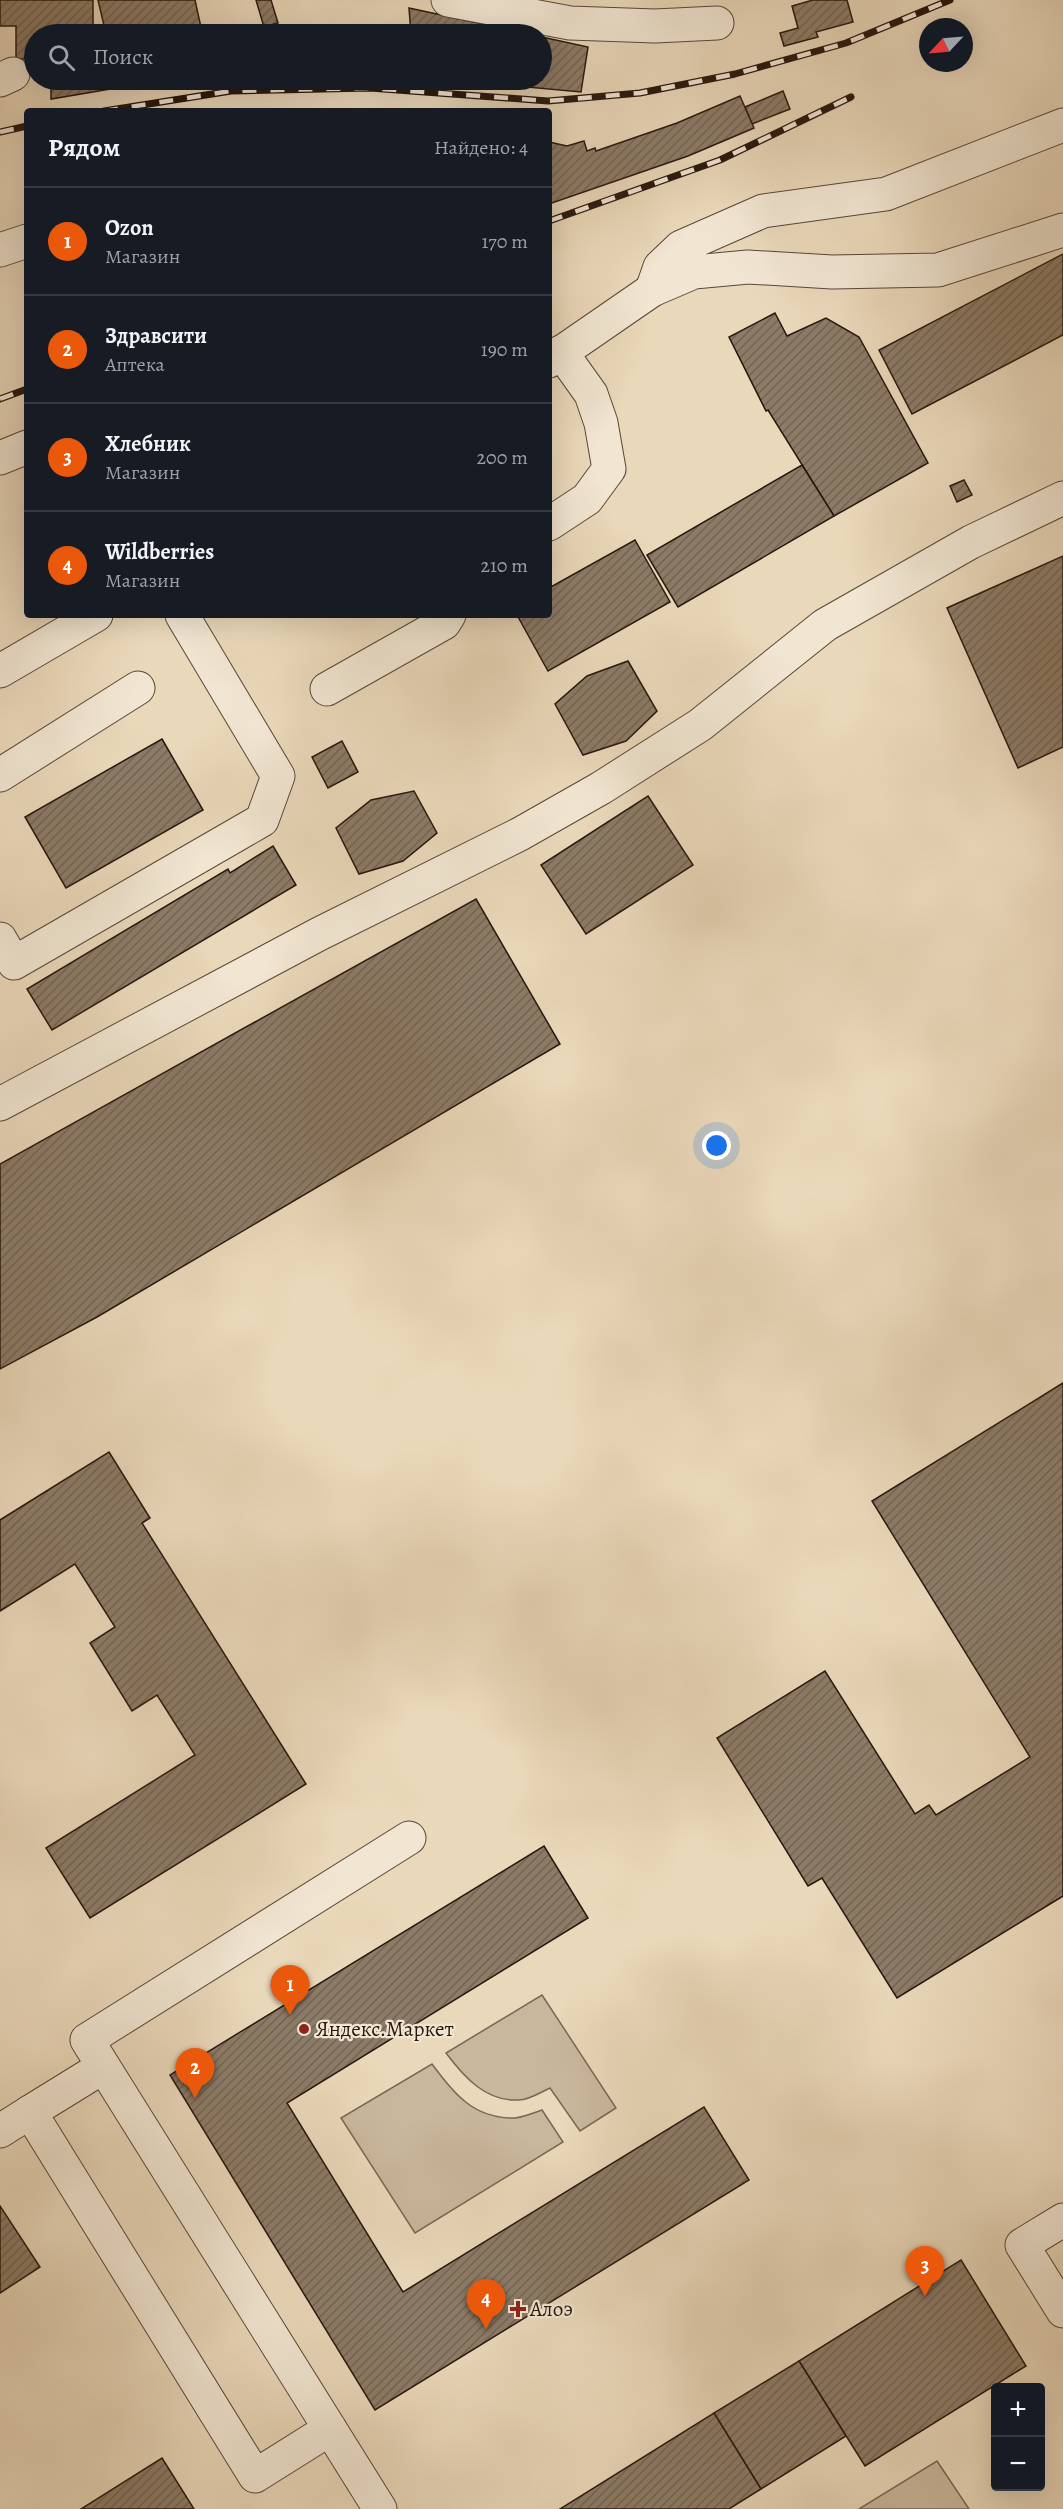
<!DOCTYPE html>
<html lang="ru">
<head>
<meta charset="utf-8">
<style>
  :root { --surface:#171b24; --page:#20242c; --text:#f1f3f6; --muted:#9ea1a6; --line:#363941; --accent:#ea580c }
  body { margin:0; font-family:Alegreya,serif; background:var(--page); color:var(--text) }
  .controls { position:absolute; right:18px; bottom:18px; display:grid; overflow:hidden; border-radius:6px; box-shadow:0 6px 24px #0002 }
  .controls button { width:54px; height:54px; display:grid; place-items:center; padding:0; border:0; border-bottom:2px solid var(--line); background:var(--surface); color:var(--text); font:30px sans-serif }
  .compass { position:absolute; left:919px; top:18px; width:54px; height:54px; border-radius:50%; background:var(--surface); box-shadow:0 6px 24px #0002; rotate:244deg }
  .you { position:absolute; left:717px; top:1146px; width:21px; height:21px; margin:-15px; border:4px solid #fff; border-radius:50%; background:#1a73e8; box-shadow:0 0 0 9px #1a73e833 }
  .badge { display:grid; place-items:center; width:39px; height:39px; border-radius:50%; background:var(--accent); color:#fff; font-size:20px; font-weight:700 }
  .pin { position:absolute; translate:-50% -50px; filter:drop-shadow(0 2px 3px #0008) }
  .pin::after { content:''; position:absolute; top:32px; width:21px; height:18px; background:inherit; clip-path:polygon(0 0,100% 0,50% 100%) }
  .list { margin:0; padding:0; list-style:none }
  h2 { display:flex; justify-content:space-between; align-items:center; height:78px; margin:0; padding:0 24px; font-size:26px }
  h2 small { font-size:20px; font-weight:400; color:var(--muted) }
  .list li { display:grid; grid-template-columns:39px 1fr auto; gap:18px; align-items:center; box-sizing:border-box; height:108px; padding:0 24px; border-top:2px solid var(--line) }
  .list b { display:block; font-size:22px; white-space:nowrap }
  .list p { margin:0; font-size:20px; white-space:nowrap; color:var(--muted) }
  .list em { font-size:20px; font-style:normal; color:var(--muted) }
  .icon { flex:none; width:33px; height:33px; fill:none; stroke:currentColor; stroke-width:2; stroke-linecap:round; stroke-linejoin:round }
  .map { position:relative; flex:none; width:1063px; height:2509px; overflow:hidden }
  .search { position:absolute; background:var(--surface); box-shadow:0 6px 24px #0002; left:24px; top:24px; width:528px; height:66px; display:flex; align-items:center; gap:15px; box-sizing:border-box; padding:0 21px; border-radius:33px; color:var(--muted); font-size:22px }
  .panel { position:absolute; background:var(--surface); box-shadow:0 6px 24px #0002; left:24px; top:108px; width:528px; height:510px; border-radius:6px }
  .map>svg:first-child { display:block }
  .green { fill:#c9b79d; stroke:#786755; stroke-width:1.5 }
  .building { fill:url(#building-hatch); stroke:#27170d; stroke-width:1.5 }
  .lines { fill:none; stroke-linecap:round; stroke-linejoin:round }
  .minor-casing { stroke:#584738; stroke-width:35 }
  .minor { stroke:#f1e6d2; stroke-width:33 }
  .rail-casing { stroke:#27170d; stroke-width:7 }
  .rail { stroke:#f1e6d2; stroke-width:4.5; stroke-dasharray:14; stroke-linecap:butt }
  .poi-dot { fill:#8f2418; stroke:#f1e6d2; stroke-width:2 }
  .labels { text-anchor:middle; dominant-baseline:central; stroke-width:4.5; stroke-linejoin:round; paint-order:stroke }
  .poi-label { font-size:21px; fill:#27170d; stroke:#f1e6d2; text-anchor:start }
</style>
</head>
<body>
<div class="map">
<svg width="1063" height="2509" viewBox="0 0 1063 2509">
  <defs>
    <pattern id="building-hatch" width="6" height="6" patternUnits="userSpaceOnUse" patternTransform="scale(1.5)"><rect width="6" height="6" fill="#8c7b67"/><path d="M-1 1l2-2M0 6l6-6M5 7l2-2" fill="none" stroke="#726453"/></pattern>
  </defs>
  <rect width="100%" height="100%" fill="#ead8ba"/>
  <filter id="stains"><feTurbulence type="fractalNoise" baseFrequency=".00333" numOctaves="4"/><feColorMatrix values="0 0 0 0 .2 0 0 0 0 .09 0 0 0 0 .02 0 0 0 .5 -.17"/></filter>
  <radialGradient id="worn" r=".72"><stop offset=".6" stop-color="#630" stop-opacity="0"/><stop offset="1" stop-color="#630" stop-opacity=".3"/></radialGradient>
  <g class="green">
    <path d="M542 1995 616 2108 580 2131 550 2088C541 2092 529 2100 519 2100 486 2102 464 2077 446 2053Z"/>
    <path d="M432 2064C454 2093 473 2119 515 2118 523 2117 534 2113 542 2110L563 2142 415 2233 341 2118Z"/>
    <polygon points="937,2461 969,2509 859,2509"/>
  </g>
  <g class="building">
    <polygon points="0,0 93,0 93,34 34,34 34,59 16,59 16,26 0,26"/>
    <polygon points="98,0 195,0 202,32 221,27 223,34 106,34"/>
    <polygon points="256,0 271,0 278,23 264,27"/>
    <polygon points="813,0 847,0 853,22 816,32 818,37 784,46 780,33 798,28 792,6"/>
    <polygon points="409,8 530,34 411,34"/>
    <polygon points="542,37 588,47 581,92 453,80 542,80"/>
    <polygon points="51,80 116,80 117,88 51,99"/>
    <polygon points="783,91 790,109 752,124 745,107"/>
    <polygon points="740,96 754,128 688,156 549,204 549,142 567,146 584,141 587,151 595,148 596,151 677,123"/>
    <polygon points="1063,254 1063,335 912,414 879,350"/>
    <polygon points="775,313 787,336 826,318 859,337 928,463 834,516 768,410 766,411 729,337"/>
    <polygon points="802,465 834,516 678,607 647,555"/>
    <polygon points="964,480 972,495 957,502 950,486"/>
    <polygon points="635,540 670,602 548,671 517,615 549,615 549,588"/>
    <polygon points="1063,556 1063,747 1018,768 947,608"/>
    <polygon points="628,661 657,711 626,741 583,755 555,704 587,676"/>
    <polygon points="162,739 203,810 66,888 25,817"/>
    <polygon points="342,741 358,772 328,788 312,757"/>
    <polygon points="414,791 437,833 403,861 359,874 336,828 371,800"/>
    <polygon points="648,796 693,865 586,934 541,865"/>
    <polygon points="273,846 296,885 52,1030 27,989 228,869 230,873"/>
    <polygon points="476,899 560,1044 97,1317 0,1369 0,1164"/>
    <polygon points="1063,1383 1063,1896 897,1998 822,1878 808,1886 717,1738 825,1671 915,1814 929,1805 936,1815 1030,1757 872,1501"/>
    <polygon points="109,1452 150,1518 142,1523 306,1784 90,1918 46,1848 195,1755 157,1695 132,1711 90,1643 115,1627 75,1564 0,1611 0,1520"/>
    <polygon points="544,1846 588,1918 287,2103 403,2292 704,2107 749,2180 375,2410 170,2075"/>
    <polygon points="0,2206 40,2267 0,2293"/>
    <polygon points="961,2260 1026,2366 865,2466 799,2361"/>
    <polygon points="799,2361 846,2436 761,2489 714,2413"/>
    <polygon points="714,2413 761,2489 729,2509 560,2509"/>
    <polygon points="162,2458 194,2509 81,2509"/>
  </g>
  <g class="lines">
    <defs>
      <g id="minor">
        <polyline points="448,0 570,23 655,26 717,23"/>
        <polyline points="0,80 13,74"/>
        <polyline points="1063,125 886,194 763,211 681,247 660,267 652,290 694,272 748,267 832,272 938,270 1063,230"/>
        <polyline points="0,250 27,241"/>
        <polyline points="549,361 652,290"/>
        <polyline points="0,458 27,447"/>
        <polyline points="549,524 587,499 609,469 601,423 591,394 561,352"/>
        <polyline points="0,671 96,615"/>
        <polyline points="327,689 444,623 449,615"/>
        <polyline points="0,775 138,688"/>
        <polyline points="0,939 14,963 262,820 278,776 182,615"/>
        <polyline points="0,1104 319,934 520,834 601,788 700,725 825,625 971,542 1063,498"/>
        <polyline points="103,2067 30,2112 255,2476 330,2429"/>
        <polyline points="0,2131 30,2112"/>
        <polyline points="1063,2220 1022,2245 1063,2311"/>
        <polyline points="380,2509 87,2040 409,1838"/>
      </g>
    </defs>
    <use href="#minor" class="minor-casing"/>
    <use href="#minor" class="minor"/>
    <defs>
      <g id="rail">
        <polyline points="104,111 231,91 370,88 548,101 640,93 735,74 846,43 950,0"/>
        <polyline points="0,132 27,126"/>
        <polyline points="549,221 720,160 851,97"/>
        <polyline points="0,399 27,389"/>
      </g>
    </defs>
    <use href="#rail" class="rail-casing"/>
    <use href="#rail" class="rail"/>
  </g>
  <g class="poi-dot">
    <circle cx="304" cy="2029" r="6"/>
    <path d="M515 2300h6v6h6v6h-6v6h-6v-6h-6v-6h6z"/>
  </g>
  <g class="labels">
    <g class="poi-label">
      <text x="316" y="2029">Яндекс.Маркет</text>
      <text x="530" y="2309">Алоэ</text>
    </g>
  </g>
  <rect width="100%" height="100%" filter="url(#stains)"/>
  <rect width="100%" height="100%" fill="url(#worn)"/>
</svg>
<div class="controls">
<button>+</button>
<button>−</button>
</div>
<svg class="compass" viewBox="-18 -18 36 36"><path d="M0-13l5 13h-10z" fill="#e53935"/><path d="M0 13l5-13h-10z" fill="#9ea1a6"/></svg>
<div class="you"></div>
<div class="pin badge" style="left:290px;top:2015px">1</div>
<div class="pin badge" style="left:195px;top:2098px">2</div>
<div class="pin badge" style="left:925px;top:2296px">3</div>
<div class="pin badge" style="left:486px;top:2329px">4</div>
<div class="search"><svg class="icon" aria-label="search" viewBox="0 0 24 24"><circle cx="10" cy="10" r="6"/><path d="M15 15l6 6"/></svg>Поиск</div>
<section class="panel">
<h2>Рядом<small>Найдено: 4</small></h2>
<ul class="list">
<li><span class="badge">1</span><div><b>Ozon</b><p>Магазин</p></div><em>170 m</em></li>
<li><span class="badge">2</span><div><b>Здравсити</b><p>Аптека</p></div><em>190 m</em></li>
<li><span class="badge">3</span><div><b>Хлебник</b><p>Магазин</p></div><em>200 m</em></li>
<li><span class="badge">4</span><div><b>Wildberries</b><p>Магазин</p></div><em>210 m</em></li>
</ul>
</section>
</div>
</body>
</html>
